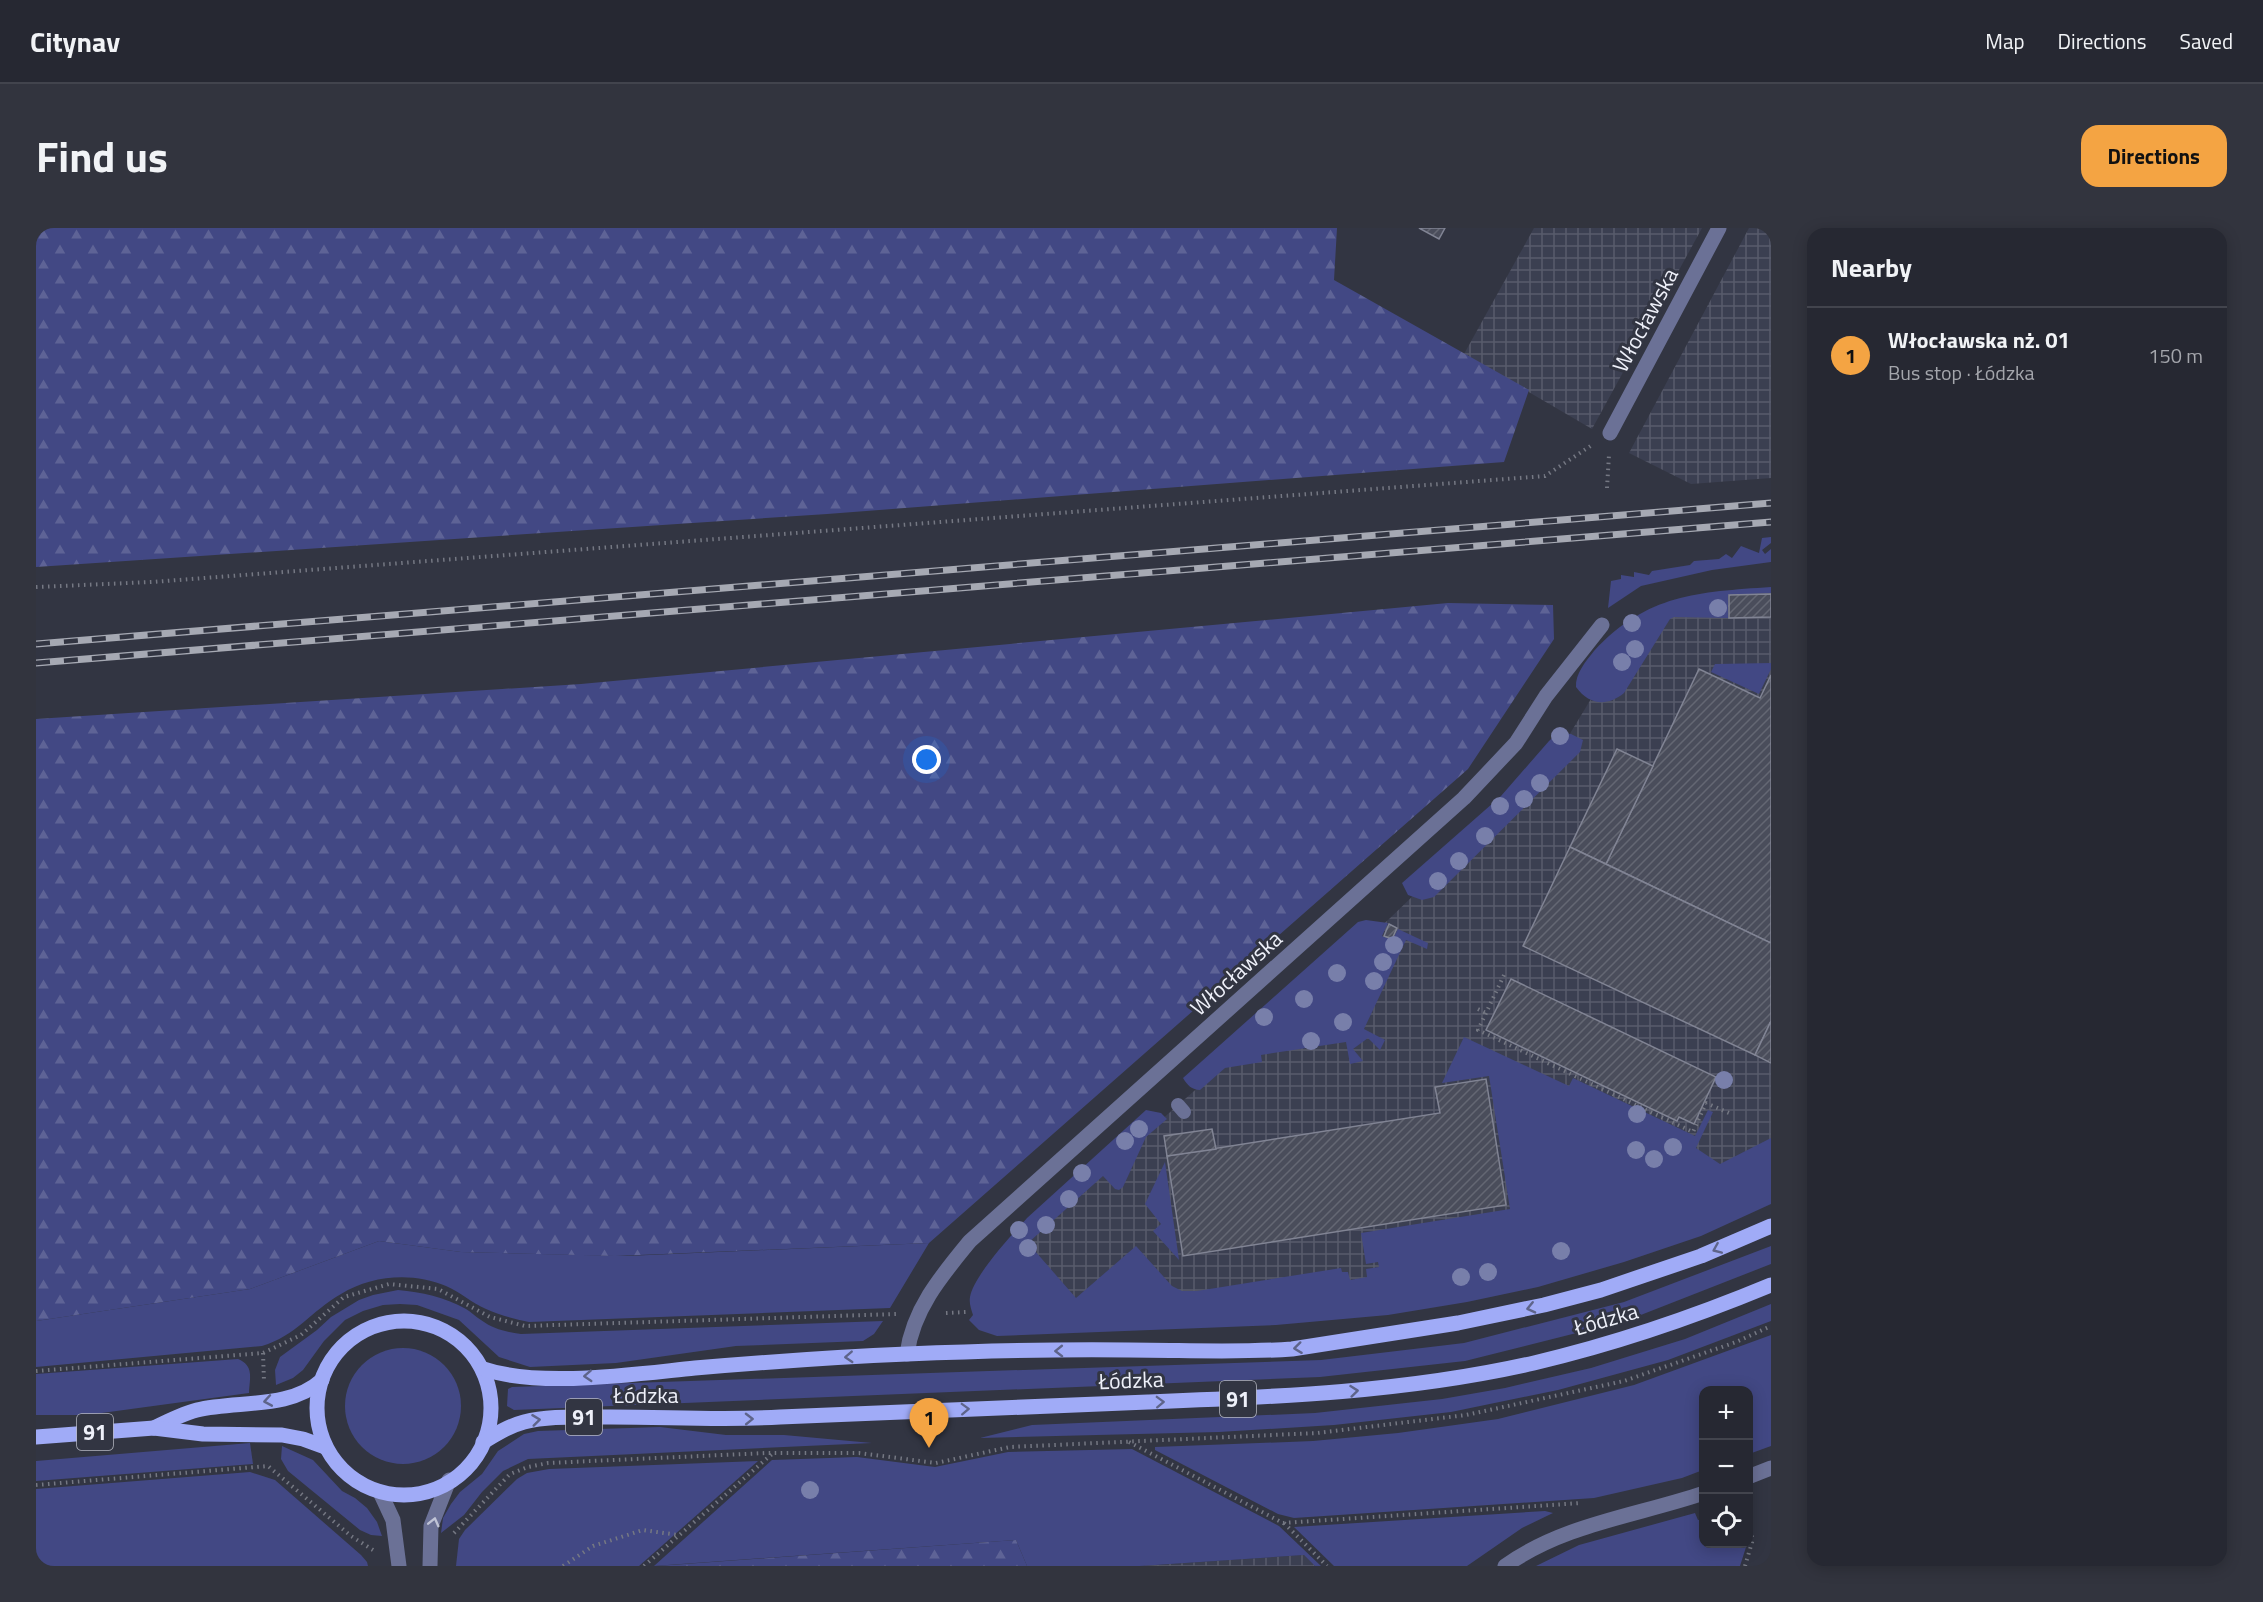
<!DOCTYPE html>
<html lang="en">
<head>
<meta charset="utf-8">
<style>
  :root { --surface:#262832; --page:#32343e; --text:#f1f3f6; --muted:#a4a6ac; --line:#42444d; --accent:#f4a443 }
  body { margin:0; font-family:"Titillium Web",sans-serif; background:var(--page); color:var(--text) }
  .controls { position:absolute; right:18px; bottom:18px; display:grid; overflow:hidden; border-radius:12px; box-shadow:0 3px 15px #0003 }
  .controls button { width:54px; height:54px; display:grid; place-items:center; padding:0; border:0; border-bottom:2px solid var(--line); background:var(--surface); color:var(--text); font:30px sans-serif }
  .you { position:absolute; left:891px; top:532px; width:21px; height:21px; margin:-15px; border:4px solid #fff; border-radius:50%; background:#1a73e8; box-shadow:0 0 0 9px #1a73e833 }
  .badge { display:grid; place-items:center; width:39px; height:39px; border-radius:50%; background:var(--accent); color:#111; font-size:20px; font-weight:700 }
  .pin { position:absolute; translate:-50% -50px; filter:drop-shadow(0 2px 3px #0008) }
  .pin::after { content:''; position:absolute; top:32px; width:21px; height:18px; background:inherit; clip-path:polygon(0 0,100% 0,50% 100%) }
  .list { margin:0; padding:0; list-style:none }
  h2 { display:flex; justify-content:space-between; align-items:center; height:78px; margin:0; padding:0 24px; font-size:26px }
  h2 small { font-size:20px; font-weight:400; color:var(--muted) }
  .list li { display:grid; grid-template-columns:39px 1fr auto; gap:18px; align-items:center; box-sizing:border-box; height:96px; padding:0 24px; border-top:2px solid var(--line) }
  .list b { display:block; font-size:22px; white-space:nowrap }
  .list p { margin:0; font-size:20px; white-space:nowrap; color:var(--muted) }
  .list em { font-size:20px; font-style:normal; color:var(--muted) }
  .icon { flex:none; width:33px; height:33px; fill:none; stroke:currentColor; stroke-width:2; stroke-linecap:round; stroke-linejoin:round }
  .map { position:relative; flex:none; width:1735px; height:1338px; overflow:hidden; border-radius:18px }
  header { display:flex; align-items:center; gap:36px; box-sizing:border-box; height:84px; padding:0 30px; background:var(--surface); border-bottom:2px solid var(--line) }
  header strong { font-size:28px }
  nav { display:flex; gap:33px; margin-inline-start:auto; font-size:21px }
  .intro { display:flex; align-items:center; justify-content:space-between; box-sizing:border-box; height:144px; padding:0 36px }
  h1 { margin:0; font-size:42px }
  .button { padding:15px 27px; border-radius:18px; background:var(--accent); color:#111; font-size:21px; font-weight:700 }
  main { display:flex; gap:36px; padding:0 36px }
  aside { flex:1; background:var(--surface); border-radius:18px; box-shadow:0 3px 15px #0003 }
  .map>svg:first-child { display:block }
  .industrial { fill:url(#industrial-grid) }
  .grass { fill:#424884 }
  .forest { fill:url(#forest-firs) }
  .building { fill:url(#building-hatch); stroke:#818494; stroke-width:1.5 }
  .lines { fill:none; stroke-linecap:round; stroke-linejoin:round }
  .path { stroke:#757883; stroke-width:4; stroke-dasharray:1.5 4.5; stroke-linecap:butt }
  .service { stroke:#6b7196; stroke-width:14 }
  .minor { stroke:#6b7196; stroke-width:15 }
  .primary { stroke:#a0abf7; stroke-width:15 }
  .rail-casing { stroke:#a6a9b3; stroke-width:7 }
  .rail { stroke:#323542; stroke-width:4.5; stroke-dasharray:14; stroke-linecap:butt }
  .tree { fill:#787faa }
  .oneway { stroke:#5e648a }
  .oneway2 { stroke:#c0c4d6 }
  .labels { text-anchor:middle; dominant-baseline:central; stroke-width:6; stroke-linejoin:round; paint-order:stroke }
  .shield { fill:#323542; stroke:#b6b8c2; stroke-width:1.5 }
  .shield-label { font-size:21px; font-weight:bold; fill:#eef0f9 }
  .street-label { font-size:22px; fill:#eef0f9; stroke:#323542 }
</style>
</head>
<body>
<header>
<strong>Citynav</strong>
<nav><a>Map</a><a>Directions</a><a>Saved</a></nav>
</header>
<div class="intro"><h1>Find us</h1><a class="button">Directions</a></div>
<main>
<div class="map">
<svg width="1735" height="1338" viewBox="0 0 1735 1338">
  <defs>
    <pattern id="industrial-grid" width="8" height="8" patternUnits="userSpaceOnUse" patternTransform="scale(1.5)"><rect width="8" height="8" fill="#3b3f51"/><path d="M0 4h8M4 0v8" fill="none" stroke="#585b6b"/></pattern>
    <pattern id="forest-firs" width="22" height="20" patternUnits="userSpaceOnUse" patternTransform="scale(1.5)"><rect width="22" height="20" fill="#424884"/><path d="M5 1l3.5 6h-7zM16 11l3.5 6h-7z" fill="#5e6396"/></pattern>
    <pattern id="building-hatch" width="6" height="6" patternUnits="userSpaceOnUse" patternTransform="scale(1.5)"><rect width="6" height="6" fill="#4a4d5b"/><path d="M-1 1l2-2M0 6l6-6M5 7l2-2" fill="none" stroke="#646773"/></pattern>
  </defs>
  <rect width="100%" height="100%" fill="#323542"/>
  <g class="industrial">
    <polygon points="1498,0 1666,0 1556,201 1428,126"/>
    <polygon points="1713,0 1735,0 1735,250 1655,256 1593,225"/>
    <polygon points="1735,362 1735,922 1477,1024 1243,1065 1004,1085 980,1020 1352,692 1518,532 1607,385 1649,371"/>
    <polygon points="1268,1327 1279,1338 1104,1338"/>
  </g>
  <g class="grass">
    <polygon points="1735,309 1735,315 1726,322 1729,326 1735,321 1735,334 1676,342 1605,358 1572,380 1575,353 1585,351 1585,347 1598,349 1598,344 1613,347 1616,343 1654,337 1658,333 1683,331 1690,326 1696,330 1705,318 1723,325 1726,310"/>
    <path d="M1735 359V365L1692 367V390L1638 389 1634 391 1588 465C1571 479 1553 477 1540 459 1539 446 1550 433 1558 423 1611 366 1662 364 1735 359Z"/>
    <polygon points="1735,435 1735,441 1723,466 1675,444 1679,436"/>
    <polygon points="1522,505 1535,506 1547,512 1544,524 1398,669 1386,672 1372,667 1366,655 1465,568 1513,513"/>
    <path d="M1330 692 1352 695 1346 708 1356 712 1362 701 1392 715 1391 721 1370 712 1328 801 1349 812 1344 822 1332 810 1317 821 1327 833 1314 836 1310 814 1225 827 1226 834 1189 840 1164 862C1156 862 1151 857 1147 850L1322 694Z"/>
    <path d="M1428 809 1533 858 1537 850 1659 908 1672 882 1677 884 1660 920 1684 936 1735 910V976L1665 1008 1588 1034 1502 1059 1431 1074 1352 1087 1240 1097 961 1108 943 1102 933 1092 937 1087C935 1081 933 1075 934 1069 938 1047 976 1007 991 990L1110 882 1125 885 1131 891 1110 909 1087 959 1083 962 1079 961 1067 948 992 1015 1040 1070 1100 1018 1136 1058 1146 1063H1161L1305 1040 1306 1044H1312L1314 1052 1331 1049 1330 1041 1343 1039 1342 1034 1330 1036 1325 1005 1474 981 1453 848 1406 855Z"/>
    <polygon points="1129,934 1143,1032 1117,1003 1125,996 1109,976"/>
    <path d="M343 1013 425 1024 590 1028 893 1015 854 1080 493 1094C478 1091 464 1087 450 1081 436 1075 424 1064 410 1058 377 1044 336 1047 305 1066 275 1083 260 1108 226 1118L0 1139V1093L214 1061Z"/>
    <polygon points="1735,1018 1735,1036 1592,1092 1429,1133 1284,1149 478,1182 471,1178 472,1161 476,1159 1285,1132 1428,1115 1588,1074"/>
    <path d="M362 1062C386 1064 408 1069 430 1081 435 1084 440 1089 445 1092 457 1101 470 1104 485 1106L847 1093 838 1106 827 1113 700 1118 580 1135 494 1139 463 1129 423 1092 381 1077 364 1076 347 1077 327 1083 309 1092 288 1113 267 1142 257 1150 240 1157 239 1142 244 1129 281 1102 295 1089 323 1072 337 1067Z"/>
    <polygon points="1735,1076 1735,1093 1632,1132 1522,1162 1415,1184 1298,1197 1183,1204 944,1210 996,1197 1279,1185 1406,1171 1469,1160 1555,1140 1649,1111"/>
    <polygon points="1735,1107 1735,1218 1713,1226 1712,1162 1668,1162 1667,1242 1646,1250 1558,1270 1258,1290 1242,1286 1119,1222 1119,1219 1277,1213 1362,1205 1462,1191 1598,1157"/>
    <circle cx="367" cy="1178" r="58"/>
    <path d="M202 1131C218 1138 214 1149 213 1165L51 1187H0V1146Z"/>
    <polygon points="624,1199 690,1207 748,1207 836,1215 492,1231 467,1243 446,1264 428,1287 405,1305 407,1290 415,1276 424,1264 446,1246 462,1223 488,1206 502,1203"/>
    <polygon points="214,1215 217,1236 0,1253 0,1233"/>
    <polygon points="246,1218 277,1232 306,1263 319,1270 331,1280 341,1294 346,1308 335,1307 324,1302 252,1243 245,1231"/>
    <polygon points="1096,1221 1243,1298 1285,1338 1279,1338 1268,1327 1104,1338 991,1338 980,1312 618,1338 736,1232 821,1229 899,1239 972,1224"/>
    <polygon points="722,1233 603,1338 420,1338 423,1311 429,1302 481,1251 491,1245 513,1241"/>
    <polygon points="214,1244 239,1252 325,1327 331,1334 332,1338 0,1338 0,1261"/>
    <polygon points="1509,1283 1517,1285 1486,1300 1431,1338 1298,1338 1258,1299"/>
    <polygon points="1659,1285 1662,1292 1667,1291 1668,1316 1711,1316 1704,1338 1500,1338 1543,1317"/>
  </g>
  <g class="forest">
    <polygon points="0,0 1301,0 1298,52 1493,162 1468,234 791,286 0,339"/>
    <polygon points="1412,375 1517,377 1518,411 1432,541 893,1015 579,1028 425,1024 343,1013 214,1061 0,1093 0,491 545,456"/>
    <polygon points="980,1312 991,1338 621,1338"/>
  </g>
  <g class="building">
    <polygon points="1383,0 1409,0 1403,11"/>
    <polygon points="1735,366 1735,389 1693,390 1693,367"/>
    <polygon points="1663,441 1724,470 1735,447 1735,715 1570,636"/>
    <polygon points="1581,521 1617,538 1570,636 1534,619"/>
    <polygon points="1534,619 1735,715 1735,793 1719,827 1487,718"/>
    <polygon points="1353,696 1361,700 1356,711 1348,708"/>
    <polygon points="1475,751 1680,849 1658,896 1643,889 1641,893 1450,802"/>
    <polygon points="1735,793 1735,835 1719,827"/>
    <polygon points="1450,851 1470,977 1147,1028 1131,928 1404,885 1399,859"/>
    <polygon points="1176,901 1180,921 1131,928 1128,908"/>
  </g>
  <g class="lines">
    <g class="path">
      <polyline points="1571,260 1573,227"/>
      <polyline points="0,359 116,354 1509,248 1556,217"/>
      <polyline points="1468,747 1442,802 1657,904 1670,875 1693,885"/>
      <polyline points="1442,781 1450,785"/>
      <polyline points="910,1085 930,1084"/>
      <polyline points="227,1125 228,1153"/>
      <polyline points="0,1143 227,1125 265,1107 308,1069 353,1056 402,1061 454,1089 489,1098 860,1086"/>
      <polyline points="1093,1214 1247,1295 1545,1275"/>
      <polyline points="0,1257 232,1238 315,1308 337,1322"/>
      <polyline points="1248,1295 1291,1338"/>
      <polyline points="418,1305 474,1246 492,1239 512,1235 730,1225 823,1225 900,1235 974,1219 1281,1205 1430,1187 1588,1153 1700,1114 1735,1098"/>
      <polyline points="527,1338 557,1318 607,1302 642,1307"/>
      <polyline points="608,1338 736,1226"/>
      <polyline points="1709,1338 1717,1311 1712,1300"/>
    </g>
    <polyline class="service" points="1142,877 1148,884"/>
    <g class="minor">
      <polyline points="1574,205 1683,0"/>
      <path d="M871 1126C877 1081 906 1047 934 1013L1428 570 1480 515 1510 468 1566 397"/>
      <polyline points="1712,1249 1735,1240"/>
      <polyline points="344,1264 357,1292 363,1338"/>
      <polyline points="394,1338 395,1298 413,1252"/>
      <path d="M1469 1338C1528 1296 1600 1288 1668 1265"/>
    </g>
    <g class="primary">
      <circle cx="368" cy="1180" r="87"/>
      <path d="M448 1141C504 1160 599 1146 659 1140 730 1134 800 1129 871 1126 945 1123 1020 1121 1093 1122 1148 1122 1202 1125 1256 1121L1422 1095 1508 1077 1565 1062 1665 1028 1735 998"/>
      <path d="M118 1200C132 1193 146 1186 161 1182 201 1172 253 1182 286 1152"/>
      <polyline points="0,1209 118,1200 167,1206 246,1207 267,1211 289,1219"/>
      <path d="M447 1214C460 1206 473 1198 488 1194 511 1188 537 1189 560 1189 621 1188 683 1193 744 1189 867 1183 990 1179 1112 1174 1241 1169 1371 1164 1498 1135 1579 1116 1658 1089 1735 1057"/>
    </g>
    <defs>
      <g id="rail">
        <polyline points="0,416 1735,275"/>
        <polyline points="0,435 1735,294"/>
      </g>
    </defs>
    <use href="#rail" class="rail-casing"/>
    <use href="#rail" class="rail"/>
  </g>
  <g class="tree">
    <circle cx="1682" cy="380" r="9"/>
    <circle cx="1596" cy="395" r="9"/>
    <circle cx="1599" cy="421" r="9"/>
    <circle cx="1586" cy="434" r="9"/>
    <circle cx="1524" cy="508" r="9"/>
    <circle cx="1504" cy="555" r="9"/>
    <circle cx="1488" cy="571" r="9"/>
    <circle cx="1464" cy="578" r="9"/>
    <circle cx="1449" cy="608" r="9"/>
    <circle cx="1423" cy="633" r="9"/>
    <circle cx="1402" cy="653" r="9"/>
    <circle cx="1358" cy="717" r="9"/>
    <circle cx="1347" cy="734" r="9"/>
    <circle cx="1301" cy="745" r="9"/>
    <circle cx="1338" cy="753" r="9"/>
    <circle cx="1268" cy="771" r="9"/>
    <circle cx="1228" cy="789" r="9"/>
    <circle cx="1307" cy="794" r="9"/>
    <circle cx="1275" cy="813" r="9"/>
    <circle cx="1688" cy="852" r="9"/>
    <circle cx="1601" cy="886" r="9"/>
    <circle cx="1103" cy="901" r="9"/>
    <circle cx="1089" cy="913" r="9"/>
    <circle cx="1637" cy="919" r="9"/>
    <circle cx="1600" cy="922" r="9"/>
    <circle cx="1618" cy="931" r="9"/>
    <circle cx="1046" cy="945" r="9"/>
    <circle cx="1033" cy="971" r="9"/>
    <circle cx="1010" cy="997" r="9"/>
    <circle cx="983" cy="1002" r="9"/>
    <circle cx="992" cy="1020" r="9"/>
    <circle cx="1525" cy="1023" r="9"/>
    <circle cx="1452" cy="1044" r="9"/>
    <circle cx="1425" cy="1049" r="9"/>
    <circle cx="774" cy="1262" r="9"/>
  </g>
  <defs><path id="oneway-chevron" d="M-2-3.5L2.5 0L-2 3.5" fill="none" stroke-width="1.6" stroke-linecap="round" stroke-linejoin="round" transform="scale(1.5)"/></defs>
  <g class="oneway">
    <use href="#oneway-chevron" transform="translate(1681 1021) rotate(157)"/>
    <use href="#oneway-chevron" transform="translate(1495 1080) rotate(167)"/>
    <use href="#oneway-chevron" transform="translate(1262 1120) rotate(173)"/>
    <use href="#oneway-chevron" transform="translate(1023 1123) rotate(179)"/>
    <use href="#oneway-chevron" transform="translate(813 1129) rotate(177)"/>
    <use href="#oneway-chevron" transform="translate(552 1148) rotate(177)"/>
    <use href="#oneway-chevron" transform="translate(1318 1163) rotate(-6)"/>
    <use href="#oneway-chevron" transform="translate(232 1173) rotate(170)"/>
    <use href="#oneway-chevron" transform="translate(1124 1174) rotate(-2)"/>
    <use href="#oneway-chevron" transform="translate(929 1181) rotate(-2)"/>
    <use href="#oneway-chevron" transform="translate(713 1191) rotate(-1)"/>
    <use href="#oneway-chevron" transform="translate(500 1192) rotate(-7)"/>
  </g>
  <use class="oneway2" href="#oneway-chevron" transform="translate(398 1294) rotate(-76)"/>
  <g class="labels">
    <g class="shield">
      <rect x="1184" y="1153" width="36" height="36" rx="4.5"/>
      <rect x="530" y="1171" width="36" height="36" rx="4.5"/>
      <rect x="41" y="1186" width="36" height="36" rx="4.5"/>
    </g>
    <g class="shield-label">
      <text x="1202" y="1171">91</text>
      <text x="548" y="1189">91</text>
      <text x="59" y="1204">91</text>
    </g>
    <g class="street-label">
      <text transform="translate(1609 92) rotate(-62)">Włocławska</text>
      <text transform="translate(1200 745) rotate(-42)">Włocławska</text>
      <text transform="translate(1570 1091) rotate(-16)">Łódzka</text>
      <text transform="translate(1095 1152) rotate(-2)">Łódzka</text>
      <text x="610" y="1167">Łódzka</text>
    </g>
  </g>
</svg>
<div class="controls">
<button>+</button>
<button>−</button>
<button><svg class="icon" aria-label="locate" viewBox="0 0 24 24"><circle cx="12" cy="12" r="6"/><path d="M12 2v4M12 18v4M2 12h4M18 12h4"/></svg></button>
</div>
<div class="you"></div>
<div class="pin badge" style="left:893px;top:1220px">1</div>
</div>
<aside>
<h2>Nearby<small></small></h2>
<ul class="list">
<li><span class="badge">1</span><div><b>Włocławska nż. 01</b><p>Bus stop · Łódzka</p></div><em>150 m</em></li>
</ul>
</aside>
</main>
</body>
</html>
